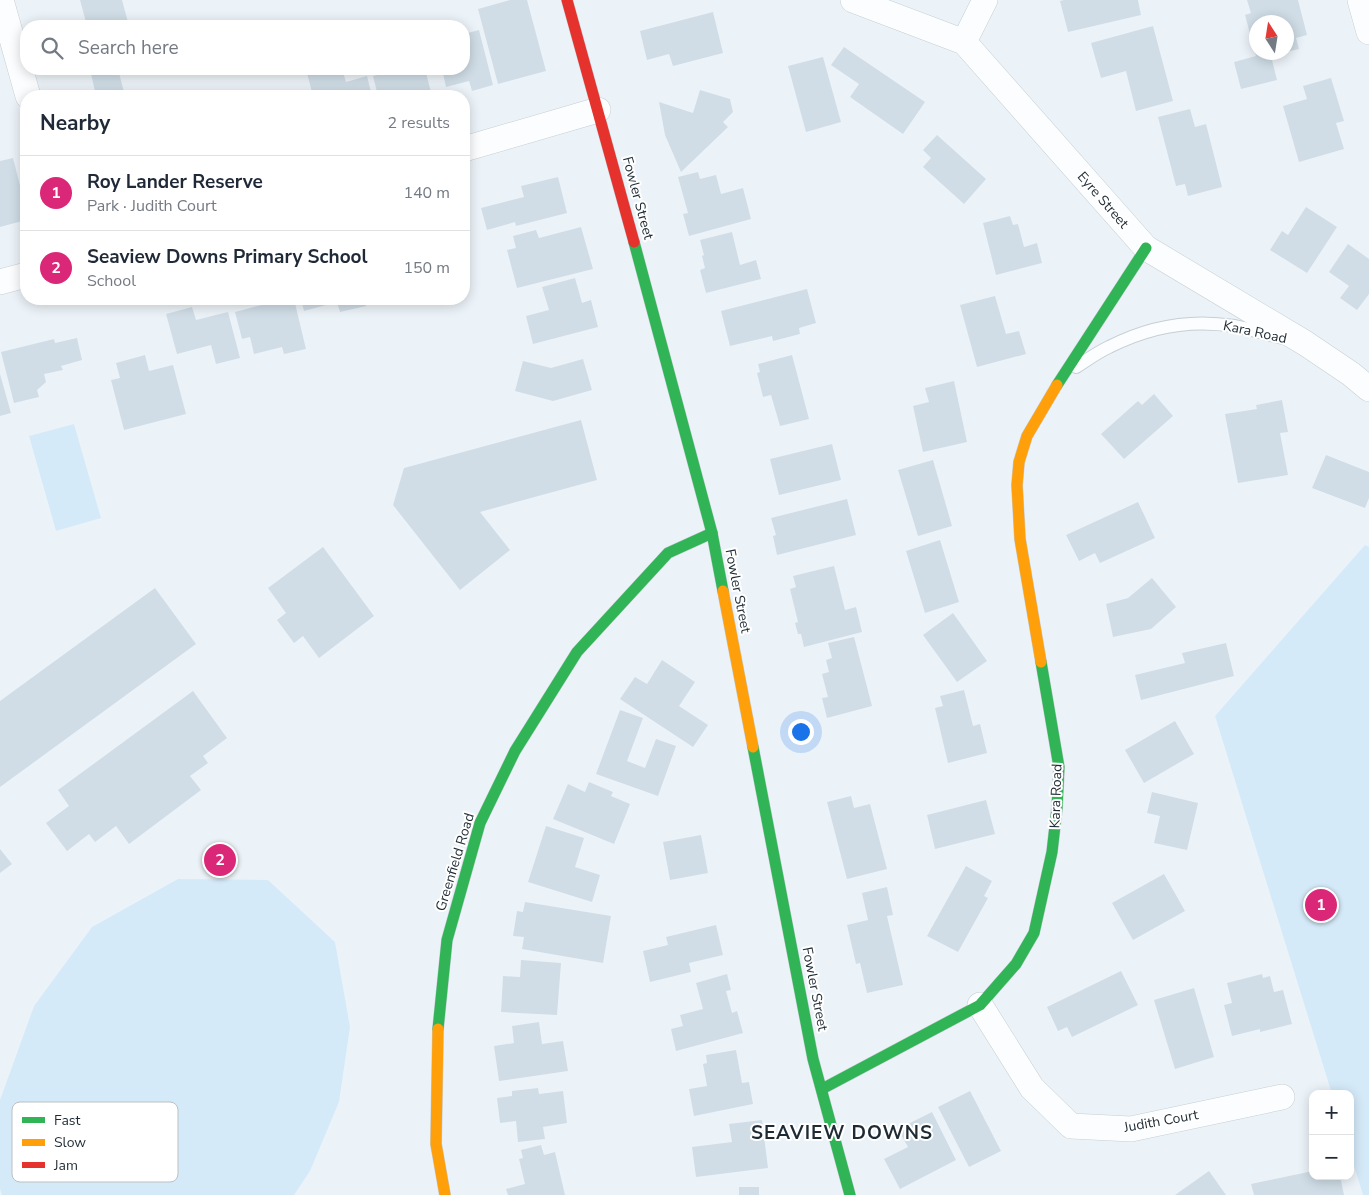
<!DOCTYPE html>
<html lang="en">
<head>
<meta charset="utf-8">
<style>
  :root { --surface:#fff; --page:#f2f2f3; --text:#1f2937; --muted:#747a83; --line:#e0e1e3; --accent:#db2777 }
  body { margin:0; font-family:"Nunito Sans",sans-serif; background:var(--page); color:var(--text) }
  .controls { position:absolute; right:15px; bottom:15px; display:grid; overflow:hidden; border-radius:10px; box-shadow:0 2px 12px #0003 }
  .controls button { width:45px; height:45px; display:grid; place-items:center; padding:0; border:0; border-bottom:1px solid var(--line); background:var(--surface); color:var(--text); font:25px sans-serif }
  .compass { position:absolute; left:1249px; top:15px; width:45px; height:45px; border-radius:50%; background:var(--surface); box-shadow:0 2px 12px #0003; rotate:348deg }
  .you { position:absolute; left:800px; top:731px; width:18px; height:18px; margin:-12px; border:4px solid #fff; border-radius:50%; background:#1a73e8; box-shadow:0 0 0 8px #1a73e833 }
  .badge { display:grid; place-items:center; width:32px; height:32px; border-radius:50%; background:var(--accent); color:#fff; font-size:16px; font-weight:700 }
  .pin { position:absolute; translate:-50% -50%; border:2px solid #fff; box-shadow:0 1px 5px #0006 }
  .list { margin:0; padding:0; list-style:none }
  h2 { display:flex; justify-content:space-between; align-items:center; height:65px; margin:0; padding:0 20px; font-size:21px }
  h2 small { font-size:16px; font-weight:400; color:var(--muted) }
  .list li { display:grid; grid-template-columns:32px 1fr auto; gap:15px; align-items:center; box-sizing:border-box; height:75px; padding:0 20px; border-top:1px solid var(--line) }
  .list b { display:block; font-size:19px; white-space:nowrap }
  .list p { margin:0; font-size:16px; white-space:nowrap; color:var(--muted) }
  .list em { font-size:16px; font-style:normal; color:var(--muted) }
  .icon { flex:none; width:28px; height:28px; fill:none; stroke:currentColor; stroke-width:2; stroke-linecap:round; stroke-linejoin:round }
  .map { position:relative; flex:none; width:1369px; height:1195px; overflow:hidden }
  .search { position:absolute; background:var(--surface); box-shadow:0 2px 12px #0003; left:20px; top:20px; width:450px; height:55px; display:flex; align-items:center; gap:12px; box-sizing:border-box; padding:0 18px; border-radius:20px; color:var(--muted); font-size:19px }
  .panel { position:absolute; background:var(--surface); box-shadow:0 2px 12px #0003; left:20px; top:90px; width:450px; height:215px; border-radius:20px }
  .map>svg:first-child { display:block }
  .green { fill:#d5eaf9 }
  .building { fill:#d0dde6 }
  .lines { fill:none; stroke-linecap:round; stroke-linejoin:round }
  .lane-casing { stroke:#c6ced5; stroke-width:14 }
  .street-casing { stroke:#c6ced5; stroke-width:26 }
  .fast-casing { stroke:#c6ced5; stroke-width:12 }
  .slow-casing { stroke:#c6ced5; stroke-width:12 }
  .jam-casing { stroke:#c6ced5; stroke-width:12 }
  .lane { stroke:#fcfdfe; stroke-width:12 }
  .street { stroke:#fcfdfe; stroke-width:25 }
  .fast { stroke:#30b455; stroke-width:11 }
  .slow { stroke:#ff9f0a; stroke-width:11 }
  .jam { stroke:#e5322d; stroke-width:11 }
  .labels { text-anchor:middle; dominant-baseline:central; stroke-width:4; stroke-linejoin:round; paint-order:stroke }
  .street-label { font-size:14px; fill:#1f2b34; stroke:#fff }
  .district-label { font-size:19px; font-weight:bold; letter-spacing:1px; fill:#1f2b34; stroke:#fff }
  .key { fill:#fff; stroke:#bcbfc2; stroke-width:1 }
  .key-label { font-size:14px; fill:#1f2b34 }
</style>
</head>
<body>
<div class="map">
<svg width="1369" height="1195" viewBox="0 0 1369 1195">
  <rect width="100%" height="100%" fill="#ecf3f8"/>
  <g class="green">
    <polygon points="74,424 101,518 56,531 29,436"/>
    <polygon points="1365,545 1369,547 1369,1195 1363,1195 1350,1153 1350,1094 1332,1094 1215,716"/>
    <polygon points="178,879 268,880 335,942 350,1027 339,1102 310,1171 294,1195 2,1195 0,1189 0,1100 34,1006 92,927"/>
  </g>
  <g class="building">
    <polygon points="80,0 122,0 129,26 87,26"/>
    <polygon points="510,0 527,0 546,71 498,84 478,9"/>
    <polygon points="1064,0 1138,0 1141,15 1068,32 1060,1"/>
    <polygon points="1247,0 1298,0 1307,35 1296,38 1299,49 1286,52 1286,22 1256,22 1256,52 1282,52 1271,56 1277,80 1241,89 1234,62 1256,56 1245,15 1251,13"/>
    <polygon points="713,12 723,53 673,66 669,54 647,60 640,31"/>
    <polygon points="1153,26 1173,101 1136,111 1126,71 1101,78 1091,43"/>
    <polygon points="479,30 493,85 472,91 469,81 446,87 442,69 464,69 464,34"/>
    <polygon points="844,47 925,102 903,134 850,97 859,84 831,65"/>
    <polygon points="823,57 841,122 806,132 788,66"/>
    <polygon points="90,69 118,69 125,96 96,96"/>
    <polygon points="306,69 342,69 346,82 367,76 372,96 313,96"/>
    <polygon points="393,69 425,69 432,96 378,96 373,76 394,71"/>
    <polygon points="1331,78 1344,121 1336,123 1344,149 1299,162 1283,106 1307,99 1303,86"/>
    <polygon points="700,90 730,99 733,112 723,122 728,127 681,172 665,135 659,102 693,113"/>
    <polygon points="1190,109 1195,127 1206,124 1222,187 1188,196 1185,184 1176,186 1158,117"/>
    <polygon points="937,135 986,179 964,204 923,167 931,158 923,150"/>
    <polygon points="13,158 26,209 26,220 0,227 0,161"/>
    <polygon points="698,172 700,179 716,175 721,194 743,188 751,219 689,236 683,214 688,213 678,177"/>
    <polygon points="558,177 567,213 516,226 515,222 487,230 481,208 524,197 521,186"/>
    <polygon points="1306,207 1337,227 1307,273 1270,250 1282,231 1288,235"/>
    <polygon points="1010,216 1013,225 1018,224 1024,247 1037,243 1042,263 996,275 983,223"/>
    <polygon points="581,227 593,269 517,288 507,250 516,248 513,236 536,230 539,238"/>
    <polygon points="732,232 740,265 756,260 761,279 706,293 700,270 705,268 702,256 704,255 700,240"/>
    <polygon points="1348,244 1369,259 1369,294 1357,310 1340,298 1349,286 1329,272"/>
    <polygon points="575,278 582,303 591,300 598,327 533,344 526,316 549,310 542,287"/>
    <polygon points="807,289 816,323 799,328 800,334 773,341 772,336 730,346 721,311"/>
    <polygon points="995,296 1006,334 1019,331 1026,354 977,367 960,305"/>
    <polygon points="268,299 294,299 306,349 284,354 282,347 254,354 250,337 242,339 235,312 269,303"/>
    <polygon points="301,299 364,299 366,306 340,312 337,302 304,311"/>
    <polygon points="371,299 390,299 373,304"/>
    <polygon points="192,307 196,320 228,312 240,358 216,364 211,345 177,354 166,314"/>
    <polygon points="77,338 82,360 61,366 63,370 44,374 46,382 37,390 39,397 14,403 1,352 54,339 55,343"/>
    <polygon points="145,355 149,371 173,365 186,414 124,430 111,380 120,378 116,363"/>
    <polygon points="792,355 809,419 780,426 771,395 763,397 757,373 760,372 758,364"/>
    <polygon points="583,359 592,390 553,401 515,391 523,361 551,368"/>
    <polygon points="0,374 11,413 0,416"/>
    <polygon points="954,381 967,442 923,452 913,406 929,402 925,388"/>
    <polygon points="1154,394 1173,416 1124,459 1101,434 1138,401 1142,405"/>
    <polygon points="1282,400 1288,432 1280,433 1288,475 1238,483 1225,414 1257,409 1256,405"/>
    <polygon points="581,420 597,480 480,512 510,550 460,590 393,505 404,468"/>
    <polygon points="832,444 841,480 779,495 770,459"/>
    <polygon points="1326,455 1369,472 1369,498 1365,508 1312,488"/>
    <polygon points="933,460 952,526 918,536 898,470"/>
    <polygon points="847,499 856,535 777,555 773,536 776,535 771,518"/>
    <polygon points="1138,502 1155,538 1100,563 1095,553 1079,561 1066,535"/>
    <polygon points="940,540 959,602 925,613 906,551"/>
    <polygon points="323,547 374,616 319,658 303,636 294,643 277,620 286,613 268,588"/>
    <polygon points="834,566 845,610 856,607 862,632 804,647 801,634 798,634 795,623 798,622 790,589 796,587 793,576"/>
    <polygon points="1152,578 1176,607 1151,629 1113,637 1106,604 1128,598"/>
    <polygon points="155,588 196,644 0,787 0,701"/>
    <polygon points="953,613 987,661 957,682 923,635"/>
    <polygon points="854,637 872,706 827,718 822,698 828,697 822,674 829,672 826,660 832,658 828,643"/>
    <polygon points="1226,643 1234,676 1141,700 1135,675 1185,663 1182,653"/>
    <polygon points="662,660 695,682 679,706 708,725 693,747 620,699 635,677 647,684"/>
    <polygon points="964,690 973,726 980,724 987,753 948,763 935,708 943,706 940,696"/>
    <polygon points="193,691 227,738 203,756 208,763 190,776 201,790 129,844 116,826 95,842 89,834 67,851 46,823 69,806 58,790"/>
    <polygon points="620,710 643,718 627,761 645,768 656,739 676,746 658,796 596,774"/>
    <polygon points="1175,721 1194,754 1144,783 1125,750"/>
    <polygon points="589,782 613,792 611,796 630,804 614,844 553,819 568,784 585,792"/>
    <polygon points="1152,792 1198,803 1187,850 1154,843 1160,816 1147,813"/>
    <polygon points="851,796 854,808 870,804 887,869 847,879 827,802"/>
    <polygon points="986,800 995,834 935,849 927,815"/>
    <polygon points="546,826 584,838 575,867 600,875 592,902 528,882"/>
    <polygon points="701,835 708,873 670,880 663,842"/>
    <polygon points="0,849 12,864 0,873"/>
    <polygon points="966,866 992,881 984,896 988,898 958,952 927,936"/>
    <polygon points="1164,874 1185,911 1133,940 1112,903"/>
    <polygon points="887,887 893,915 887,916 903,985 867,993 860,963 856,964 847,925 868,920 862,893"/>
    <polygon points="525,902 611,916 603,963 522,949 524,937 513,936 517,911 523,912"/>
    <polygon points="716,925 723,955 689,963 691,972 650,982 643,951 668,945 666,937"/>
    <polygon points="521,960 561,963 557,1015 501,1012 503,976 520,977"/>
    <polygon points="1121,971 1138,1005 1072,1037 1067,1027 1058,1031 1047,1007"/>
    <polygon points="727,974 731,990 726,991 732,1013 737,1011 743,1033 676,1051 671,1029 683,1026 680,1015 703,1009 696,983"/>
    <polygon points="1262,974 1263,978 1270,976 1274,992 1283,990 1292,1024 1260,1032 1260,1029 1232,1036 1224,1005 1232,1003 1227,983"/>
    <polygon points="1194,988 1214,1057 1175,1069 1154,1000"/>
    <polygon points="539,1022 542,1044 563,1041 568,1071 499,1081 494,1046 514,1043 512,1026"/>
    <polygon points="736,1050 742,1083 749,1082 753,1104 694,1116 689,1089 707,1086 703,1064 707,1063 706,1055"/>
    <polygon points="538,1088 539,1094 563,1091 567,1123 543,1127 545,1139 518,1142 516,1121 500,1123 497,1098 512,1096 512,1091"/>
    <polygon points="970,1091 1001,1151 969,1167 938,1107"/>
    <polygon points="932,1112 956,1160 900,1189 884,1159 908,1147 898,1129"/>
    <polygon points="762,1120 768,1168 696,1177 692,1147 732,1142 729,1124"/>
    <polygon points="541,1145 544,1155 555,1152 565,1195 508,1195 506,1189 525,1184 519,1159 523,1158 521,1150"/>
    <polygon points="1209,1171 1226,1195 1175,1195"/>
    <polygon points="1313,1171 1313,1176 1340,1176 1344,1195 1254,1195 1251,1184"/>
    <rect x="739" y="1187" width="20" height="8"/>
  </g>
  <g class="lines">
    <defs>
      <path id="lane" d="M1076 367C1087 360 1098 352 1109 347 1148 327 1191 319 1234 326 1250 329 1266 334 1283 338"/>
      <g id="street">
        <polyline points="1,0 28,96"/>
        <polyline points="853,0 964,42 1146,248 1305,343 1351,374 1369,389"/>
        <polyline points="1360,0 1369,32"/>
        <polyline points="964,42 985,0"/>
        <polyline points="464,149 598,110"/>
        <polyline points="0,282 26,275"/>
        <polyline points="980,1005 1032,1088 1071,1126 1131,1129 1282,1097"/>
      </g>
      <g id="fast">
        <polyline points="634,242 712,533 723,591"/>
        <polyline points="1057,385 1146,248"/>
        <polyline points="753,747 813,1059 850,1195"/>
        <polyline points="438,1029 447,940 480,823 515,751 577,652 668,553 712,533"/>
        <polyline points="822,1089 980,1005 1016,964 1034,933 1052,852 1057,808 1059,767 1041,662"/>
      </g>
      <g id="slow">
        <polyline points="723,591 753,747"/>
        <polyline points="1041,662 1020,539 1017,485 1019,462 1027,436 1057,385"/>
        <polyline points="438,1029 436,1144 445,1195"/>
      </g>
      <polyline id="jam" points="567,0 634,242"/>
    </defs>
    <use href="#lane" class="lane-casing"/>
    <use href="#street" class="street-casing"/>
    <use href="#fast" class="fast-casing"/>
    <use href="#slow" class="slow-casing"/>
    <use href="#jam" class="jam-casing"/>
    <use href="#lane" class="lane"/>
    <use href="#street" class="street"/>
    <use href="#fast" class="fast"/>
    <use href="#slow" class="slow"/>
    <use href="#jam" class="jam"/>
  </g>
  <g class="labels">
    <g class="street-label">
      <text transform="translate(638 198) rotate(75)">Fowler Street</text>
      <text transform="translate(1103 200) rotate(49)">Eyre Street</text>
      <text transform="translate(1255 332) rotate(12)">Kara Road</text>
      <text transform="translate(738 591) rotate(79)">Fowler Street</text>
      <text transform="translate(1056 796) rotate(-88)">Kara Road</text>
      <text transform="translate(455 862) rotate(-73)">Greenfield Road</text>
      <text transform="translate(815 989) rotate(79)">Fowler Street</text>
      <text transform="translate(1161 1121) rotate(-10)">Judith Court</text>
    </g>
    <g class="district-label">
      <text x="842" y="1133">SEAVIEW DOWNS</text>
    </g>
  </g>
  <rect x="12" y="1102" width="166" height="80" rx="8" class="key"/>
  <rect x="22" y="1117" width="23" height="6" fill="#30b455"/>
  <rect x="22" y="1139" width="23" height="7" fill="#ff9f0a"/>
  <rect x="22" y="1162" width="23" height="6" fill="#e5322d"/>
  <g class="key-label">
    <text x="54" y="1125">Fast</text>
    <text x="54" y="1147">Slow</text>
    <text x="54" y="1170">Jam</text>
  </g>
</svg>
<div class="controls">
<button>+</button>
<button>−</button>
</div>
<svg class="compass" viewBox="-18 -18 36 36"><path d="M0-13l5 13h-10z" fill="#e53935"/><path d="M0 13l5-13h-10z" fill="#747a83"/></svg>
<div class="you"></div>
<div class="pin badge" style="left:1321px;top:905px">1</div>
<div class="pin badge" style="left:220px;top:860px">2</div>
<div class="search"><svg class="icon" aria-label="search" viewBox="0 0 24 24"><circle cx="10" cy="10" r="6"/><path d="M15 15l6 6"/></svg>Search here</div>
<section class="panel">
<h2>Nearby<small>2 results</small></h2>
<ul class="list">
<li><span class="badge">1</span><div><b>Roy Lander Reserve</b><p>Park · Judith Court</p></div><em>140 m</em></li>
<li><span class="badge">2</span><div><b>Seaview Downs Primary School</b><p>School</p></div><em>150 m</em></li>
</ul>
</section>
</div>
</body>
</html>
